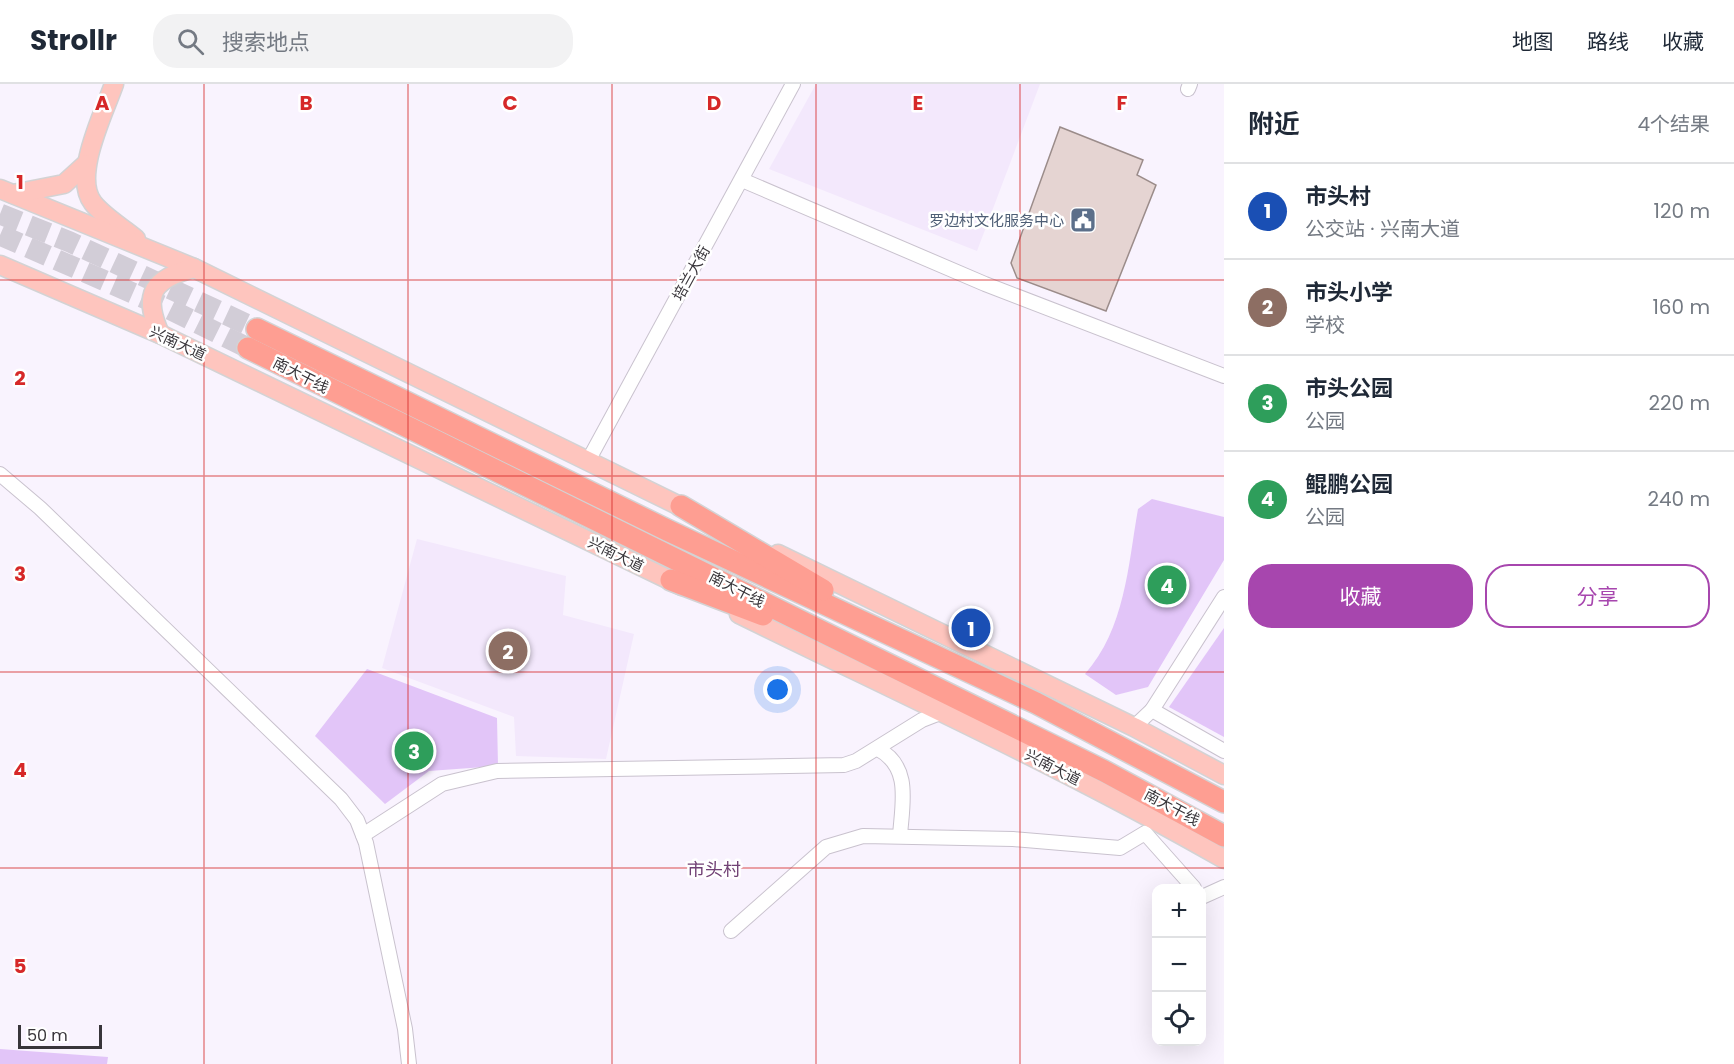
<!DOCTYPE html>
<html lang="zh">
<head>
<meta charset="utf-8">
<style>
  :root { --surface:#fff; --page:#f2f2f3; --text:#1f2937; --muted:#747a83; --line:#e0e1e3; --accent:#a746ae }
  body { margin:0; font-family:Poppins,"Noto Sans SC",sans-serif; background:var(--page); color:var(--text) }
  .controls { position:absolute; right:18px; bottom:18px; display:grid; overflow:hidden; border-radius:12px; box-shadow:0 6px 24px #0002 }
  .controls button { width:54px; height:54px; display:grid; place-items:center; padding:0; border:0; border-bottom:2px solid var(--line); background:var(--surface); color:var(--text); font:30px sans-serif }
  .scale { position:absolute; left:18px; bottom:15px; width:84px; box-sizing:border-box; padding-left:6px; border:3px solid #38353a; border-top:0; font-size:16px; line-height:21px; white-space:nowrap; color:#38353a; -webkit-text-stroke:4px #fff; paint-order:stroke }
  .you { position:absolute; left:778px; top:606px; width:21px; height:21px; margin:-15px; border:4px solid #fff; border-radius:50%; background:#1a73e8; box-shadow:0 0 0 9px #1a73e833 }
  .badge { display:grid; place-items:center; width:39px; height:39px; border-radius:50%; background:var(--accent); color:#fff; font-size:20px; font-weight:700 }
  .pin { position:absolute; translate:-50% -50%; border:3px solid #fff; box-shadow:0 2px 6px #0006 }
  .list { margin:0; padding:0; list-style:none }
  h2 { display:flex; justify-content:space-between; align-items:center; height:78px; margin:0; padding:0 24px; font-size:26px }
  h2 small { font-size:20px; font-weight:400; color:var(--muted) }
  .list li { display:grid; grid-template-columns:39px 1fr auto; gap:18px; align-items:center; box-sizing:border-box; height:96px; padding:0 24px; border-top:2px solid var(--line) }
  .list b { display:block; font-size:22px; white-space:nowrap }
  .list p { margin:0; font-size:20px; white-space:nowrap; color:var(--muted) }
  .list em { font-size:20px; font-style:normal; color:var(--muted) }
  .actions { display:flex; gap:12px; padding:18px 24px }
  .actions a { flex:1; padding:14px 0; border:2px solid var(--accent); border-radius:24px; text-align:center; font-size:21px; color:var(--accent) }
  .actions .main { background:var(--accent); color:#fff }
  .icon { flex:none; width:33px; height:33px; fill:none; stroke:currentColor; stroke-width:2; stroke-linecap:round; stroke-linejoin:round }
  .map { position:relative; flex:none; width:1224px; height:980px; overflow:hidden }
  header { display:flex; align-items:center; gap:36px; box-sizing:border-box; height:84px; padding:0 30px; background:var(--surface); border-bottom:2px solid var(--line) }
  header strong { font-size:28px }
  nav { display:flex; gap:33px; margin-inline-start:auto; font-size:21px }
  .search { width:420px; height:54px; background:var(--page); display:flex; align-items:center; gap:15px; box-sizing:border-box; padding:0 21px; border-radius:24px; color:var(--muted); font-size:22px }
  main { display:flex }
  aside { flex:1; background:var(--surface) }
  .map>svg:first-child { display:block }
  .built { fill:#f3e8fc }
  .green { fill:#e2c5f8 }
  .building { fill:#e5d4d2; stroke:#9b8c8a; stroke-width:1.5 }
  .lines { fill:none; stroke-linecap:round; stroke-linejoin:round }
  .highway-tunnel { stroke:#d2cdd7; stroke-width:21; stroke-dasharray:21 10; stroke-linecap:butt }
  .minor-casing { stroke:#c9c2ce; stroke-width:16 }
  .major-casing { stroke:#d3d3d4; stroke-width:21 }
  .highway-casing { stroke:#d3d3d4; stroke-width:24 }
  .minor { stroke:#fff; stroke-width:14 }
  .major { stroke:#fec5be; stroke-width:18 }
  .highway { stroke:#fe9e92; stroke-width:21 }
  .grid { fill:none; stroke:#d62828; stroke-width:1.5; stroke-opacity:0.55 }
  .labels { text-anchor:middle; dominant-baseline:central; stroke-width:5; stroke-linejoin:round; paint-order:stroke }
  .service-label { font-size:15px; fill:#4e5e75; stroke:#fff; text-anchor:end }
  .street-label { font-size:15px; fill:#38353a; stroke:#fff }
  .quarter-label { font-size:18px; fill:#714175; stroke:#fff }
  .grid-label { font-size:20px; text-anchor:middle; font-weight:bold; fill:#d62828; stroke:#fff; stroke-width:5; stroke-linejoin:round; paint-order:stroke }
</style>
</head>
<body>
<header>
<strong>Strollr</strong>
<div class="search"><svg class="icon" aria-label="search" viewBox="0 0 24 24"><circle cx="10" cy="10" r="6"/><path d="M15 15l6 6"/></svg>搜索地点</div>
<nav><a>地图</a><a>路线</a><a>收藏</a></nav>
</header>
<main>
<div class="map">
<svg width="1224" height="980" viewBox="0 0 1224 980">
  <rect width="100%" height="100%" fill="#f9f3fe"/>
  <g class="built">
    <polygon points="816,0 1040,0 977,167 769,85"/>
    <polygon points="417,455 566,492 563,531 634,550 606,675 516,672 514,633 382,584"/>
  </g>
  <g class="green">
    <path d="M1152 415 1224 433V476L1148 603 1116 611 1085 590C1125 545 1128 482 1138 425Z"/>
    <polygon points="1224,544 1224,653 1169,623"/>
    <polygon points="367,585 497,634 498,682 429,687 385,720 315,652"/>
    <polygon points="0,965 108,973 107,980 0,980"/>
  </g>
  <polygon class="building" points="1060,43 1143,76 1137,91 1156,101 1106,227 1017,194 1011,179"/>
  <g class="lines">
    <g class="highway-tunnel">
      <polyline points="0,130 70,158 257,245"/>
      <polyline points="0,151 167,224 248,264"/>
    </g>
    <defs>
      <g id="minor">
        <polyline points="1188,5 1190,0"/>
        <polyline points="742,96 985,200 1224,292"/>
        <polyline points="588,377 793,0"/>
        <polyline points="0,390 40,424 341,715 357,736 366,759 405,945 409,980"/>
        <polyline points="1152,626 1224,513"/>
        <polyline points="1134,643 1152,626 1224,667"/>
        <path d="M878 665C912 683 902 720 900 752"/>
        <polyline points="363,751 442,700 497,687 844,681 856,677 922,636 940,629"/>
        <polyline points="1202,813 1224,803"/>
        <polyline points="731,847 826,763 863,752 1013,755 1120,764 1145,749 1194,804"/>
      </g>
      <g id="major">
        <path d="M114 0C104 29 72 92 93 119 104 133 123 144 136 155"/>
        <polyline points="0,105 194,184 694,429"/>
        <polyline points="13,110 64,100 86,80"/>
        <polyline points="0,181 160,250 682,502"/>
        <path d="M160 250C142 209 153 195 194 184"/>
        <polyline points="778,470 1134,643 1224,691"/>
        <path d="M739 530C902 610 1067 685 1224 775"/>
      </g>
      <g id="highway">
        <polyline points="257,245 667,446 1036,619 1224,718"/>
        <polyline points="248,264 1104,687 1224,752"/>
        <polyline points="681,422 823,506"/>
        <polyline points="671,496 763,531"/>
      </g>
    </defs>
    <use href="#minor" class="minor-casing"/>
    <use href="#major" class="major-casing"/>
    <use href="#highway" class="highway-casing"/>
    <use href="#minor" class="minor"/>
    <use href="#major" class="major"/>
    <use href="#highway" class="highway"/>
  </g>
  <path class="grid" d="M204 0V980M408 0V980M612 0V980M816 0V980M1020 0V980M0 196H1224M0 392H1224M0 588H1224M0 784H1224"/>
  <defs>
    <symbol id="civic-square" viewBox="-11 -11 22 22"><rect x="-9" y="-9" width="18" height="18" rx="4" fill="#5c6f8a" stroke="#fff"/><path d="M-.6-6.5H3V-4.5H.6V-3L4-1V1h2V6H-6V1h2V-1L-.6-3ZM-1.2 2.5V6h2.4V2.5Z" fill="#fff"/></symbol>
  </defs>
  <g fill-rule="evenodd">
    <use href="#civic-square" x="1068" y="121" width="30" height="30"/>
  </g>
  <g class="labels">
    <g class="service-label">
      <text x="1064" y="136">罗边村文化服务中心</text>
    </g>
    <g class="street-label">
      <text transform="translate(691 189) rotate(-61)">培兰大街</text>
      <text transform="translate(178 259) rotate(25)">兴南大道</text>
      <text transform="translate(301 291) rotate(27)">南大干线</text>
      <text transform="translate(616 470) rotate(26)">兴南大道</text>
      <text transform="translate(737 505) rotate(27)">南大干线</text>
      <text transform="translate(1053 683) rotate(27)">兴南大道</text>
      <text transform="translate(1172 723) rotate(28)">南大干线</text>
    </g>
    <g class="quarter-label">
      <text x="714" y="785">市头村</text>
    </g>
  </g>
  <g class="grid-label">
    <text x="102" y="26">A</text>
    <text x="306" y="26">B</text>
    <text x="510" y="26">C</text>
    <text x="714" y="26">D</text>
    <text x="918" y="26">E</text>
    <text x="1122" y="26">F</text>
    <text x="20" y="105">1</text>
    <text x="20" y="301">2</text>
    <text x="20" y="497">3</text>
    <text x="20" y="693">4</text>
    <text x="20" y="889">5</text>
  </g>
</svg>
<div class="controls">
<button>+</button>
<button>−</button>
<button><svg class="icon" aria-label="locate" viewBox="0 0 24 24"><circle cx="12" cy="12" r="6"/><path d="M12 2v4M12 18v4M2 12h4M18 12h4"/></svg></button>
</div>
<div class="scale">50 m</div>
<div class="you"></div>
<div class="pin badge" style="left:971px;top:544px;background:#1a4fb4">1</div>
<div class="pin badge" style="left:508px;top:567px;background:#8d6e63">2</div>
<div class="pin badge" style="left:414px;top:667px;background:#2e9e5b">3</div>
<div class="pin badge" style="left:1167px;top:501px;background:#2e9e5b">4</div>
</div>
<aside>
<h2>附近<small>4个结果</small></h2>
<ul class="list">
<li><span class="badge" style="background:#1a4fb4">1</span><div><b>市头村</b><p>公交站 · 兴南大道</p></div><em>120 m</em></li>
<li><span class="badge" style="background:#8d6e63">2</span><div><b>市头小学</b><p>学校</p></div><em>160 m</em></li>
<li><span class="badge" style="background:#2e9e5b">3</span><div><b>市头公园</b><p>公园</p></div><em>220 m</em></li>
<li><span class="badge" style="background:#2e9e5b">4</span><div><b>鲲鹏公园</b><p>公园</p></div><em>240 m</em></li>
</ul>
<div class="actions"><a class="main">收藏</a><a>分享</a></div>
</aside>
</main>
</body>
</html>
